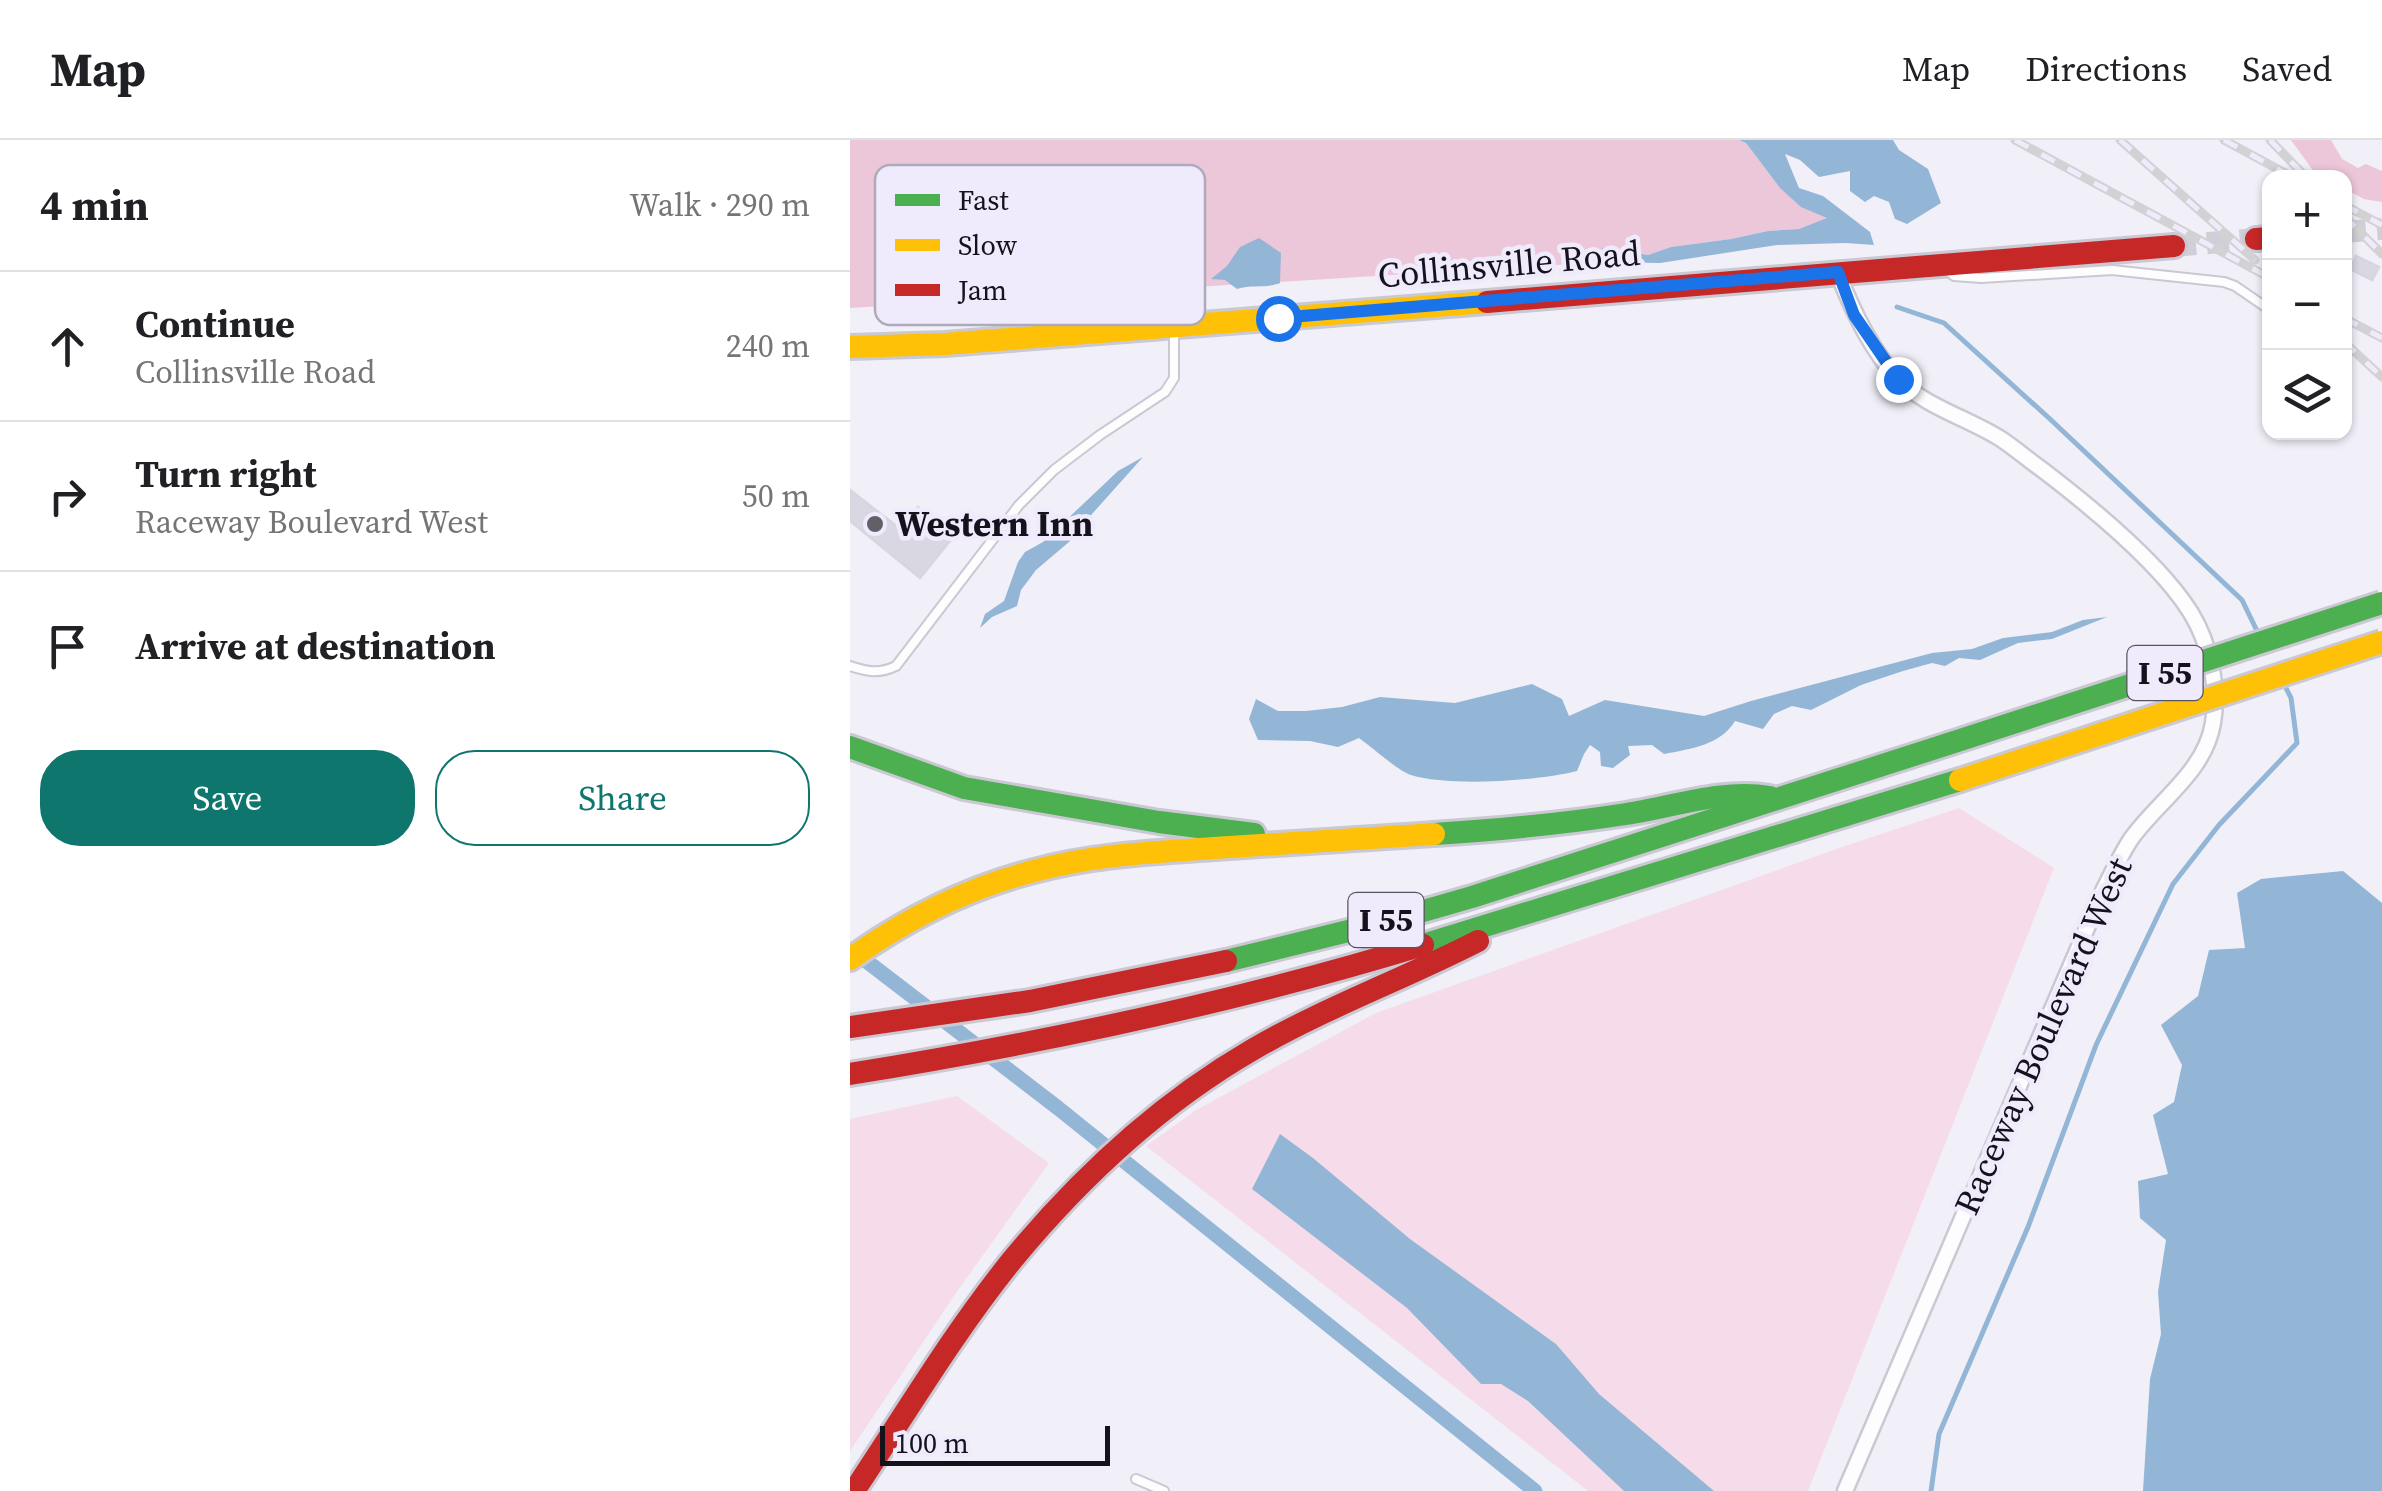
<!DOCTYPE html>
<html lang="en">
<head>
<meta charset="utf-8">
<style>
  :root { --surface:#fff; --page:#f6f6f6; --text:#202124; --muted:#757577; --line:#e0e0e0; --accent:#0f766e }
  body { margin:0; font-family:"Source Serif 4",serif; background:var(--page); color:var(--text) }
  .controls { position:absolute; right:30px; top:30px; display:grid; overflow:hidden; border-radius:20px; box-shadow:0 2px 8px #0004 }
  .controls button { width:90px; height:90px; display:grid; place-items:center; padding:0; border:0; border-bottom:2px solid var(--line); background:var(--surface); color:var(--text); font:50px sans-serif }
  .scale { position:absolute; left:30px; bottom:25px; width:230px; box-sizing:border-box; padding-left:10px; border:5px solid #16121c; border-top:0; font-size:28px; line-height:35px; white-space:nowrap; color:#16121c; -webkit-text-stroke:8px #f0ebfc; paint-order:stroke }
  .stop { position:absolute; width:30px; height:30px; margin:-22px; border:8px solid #1a73e8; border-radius:50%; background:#fff }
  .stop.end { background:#1a73e8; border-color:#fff; box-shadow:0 2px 10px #0008 }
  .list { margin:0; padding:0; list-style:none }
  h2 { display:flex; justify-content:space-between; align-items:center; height:130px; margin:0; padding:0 40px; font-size:42px }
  h2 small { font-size:32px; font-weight:400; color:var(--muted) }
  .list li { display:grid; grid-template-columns:65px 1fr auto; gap:30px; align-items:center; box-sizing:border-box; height:150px; padding:0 40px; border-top:2px solid var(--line) }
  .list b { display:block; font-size:38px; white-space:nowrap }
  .list p { margin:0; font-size:32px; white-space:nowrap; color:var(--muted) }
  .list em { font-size:32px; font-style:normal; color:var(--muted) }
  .actions { display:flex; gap:20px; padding:30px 40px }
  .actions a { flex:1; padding:22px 0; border:2px solid var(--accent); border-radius:40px; text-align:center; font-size:35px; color:var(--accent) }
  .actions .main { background:var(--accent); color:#fff }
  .icon { flex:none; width:55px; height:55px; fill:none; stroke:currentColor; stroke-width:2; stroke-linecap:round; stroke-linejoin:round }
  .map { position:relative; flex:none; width:1532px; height:1351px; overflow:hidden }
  header { display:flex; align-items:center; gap:60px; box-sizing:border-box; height:140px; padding:0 50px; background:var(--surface); border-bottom:2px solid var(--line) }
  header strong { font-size:48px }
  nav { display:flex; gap:55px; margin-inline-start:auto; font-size:35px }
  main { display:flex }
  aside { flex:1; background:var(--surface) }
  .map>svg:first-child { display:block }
  .green { fill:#f6dcea }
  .forest { fill:#ecc6d9 }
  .water { fill:#93b6d7 }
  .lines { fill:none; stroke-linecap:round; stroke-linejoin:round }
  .stream { stroke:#93b6d7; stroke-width:5 }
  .canal { stroke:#93b6d7; stroke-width:15 }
  .building { fill:#d9d8e2; stroke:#d6d6e0; stroke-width:2.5 }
  .primary-tunnel { stroke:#d0ced7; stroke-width:22; stroke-dasharray:22 11; stroke-linecap:butt }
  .lane-casing { stroke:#cac8d2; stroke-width:12 }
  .street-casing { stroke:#cac8d2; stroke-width:19 }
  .fast-casing { stroke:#cac8d2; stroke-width:28 }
  .slow-casing { stroke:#cac8d2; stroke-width:28 }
  .jam-casing { stroke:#cac8d2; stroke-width:28 }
  .lane { stroke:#fdfdfe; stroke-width:8 }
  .street { stroke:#fdfdfe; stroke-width:14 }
  .fast { stroke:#4caf50; stroke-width:22 }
  .slow { stroke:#ffc107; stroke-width:22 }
  .jam { stroke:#c62828; stroke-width:22 }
  .rail-casing { stroke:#d2d1d3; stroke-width:9 }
  .rail { stroke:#f0ebfc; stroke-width:5; stroke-dasharray:15; stroke-linecap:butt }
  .fast-bridge-casing { stroke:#cac8d2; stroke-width:28; stroke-linecap:butt }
  .slow-bridge-casing { stroke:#cac8d2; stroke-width:28; stroke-linecap:butt }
  .fast-bridge { stroke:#4caf50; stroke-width:22 }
  .slow-bridge { stroke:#ffc107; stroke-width:22 }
  .route { stroke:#1a73e8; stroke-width:12 }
  .poi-dot { fill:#635f69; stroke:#f0ebfc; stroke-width:4 }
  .labels { text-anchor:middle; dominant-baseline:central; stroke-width:9; stroke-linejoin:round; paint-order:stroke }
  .shield { fill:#f0ebfc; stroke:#57535f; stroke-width:2.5 }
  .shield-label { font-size:32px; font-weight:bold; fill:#16121c }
  .street-label { font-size:35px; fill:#16121c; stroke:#f0ebfc }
  .poi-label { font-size:35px; font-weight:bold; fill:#16121c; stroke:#f0ebfc; text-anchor:start }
  .key { fill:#f0ebfc; stroke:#afaab9; stroke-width:2.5 }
  .key-label { font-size:28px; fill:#16121c }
</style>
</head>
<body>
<header>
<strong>Map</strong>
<nav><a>Map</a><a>Directions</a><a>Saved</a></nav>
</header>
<main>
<aside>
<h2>4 min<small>Walk · 290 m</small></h2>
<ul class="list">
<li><svg class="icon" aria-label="ahead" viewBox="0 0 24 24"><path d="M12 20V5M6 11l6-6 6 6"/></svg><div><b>Continue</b><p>Collinsville Road</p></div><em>240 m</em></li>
<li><svg class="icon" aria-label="right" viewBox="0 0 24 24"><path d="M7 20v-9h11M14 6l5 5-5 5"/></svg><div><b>Turn right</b><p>Raceway Boulevard West</p></div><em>50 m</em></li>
<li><svg class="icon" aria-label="arrive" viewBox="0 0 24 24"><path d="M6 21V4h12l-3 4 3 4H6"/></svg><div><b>Arrive at destination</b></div></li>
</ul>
<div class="actions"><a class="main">Save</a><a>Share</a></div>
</aside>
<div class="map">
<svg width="1532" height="1351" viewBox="0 0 1532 1351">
  <rect width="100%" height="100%" fill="#f1eff8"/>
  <g class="green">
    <polygon points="1109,668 1204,728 958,1351 738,1351 296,1006 346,970 526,873 995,706"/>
    <polygon points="107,956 199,1023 108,1150 0,1311 0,979"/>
  </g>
  <g class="forest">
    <polygon points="0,0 889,0 896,3 930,48 979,78 949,89 918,91 881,99 821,107 798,115 773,111 761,106 752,108 755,122 0,168"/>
    <polygon points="1441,0 1481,0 1492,19 1508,28 1516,24 1532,31 1532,62 1514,59 1495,49 1494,38 1467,36"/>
  </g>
  <g class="water">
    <polygon points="889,0 1043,0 1049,10 1078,29 1091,63 1057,84 1045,79 1039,62 1024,56 1015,62 1000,51 1000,31 969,37 950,20 935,14 949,48 973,56 1020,92 1024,105 996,103 927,105 810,123 755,122 752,108 761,106 773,111 798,115 821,107 881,99 918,91 949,89 977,78 951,67 930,48 896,3"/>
    <path d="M409 98 431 113 430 143C414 149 403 144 387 149L375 140 361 139 377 126 390 107Z"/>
    <polygon points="293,317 234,383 226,396 186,430 171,450 167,466 142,477 130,488 135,474 154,461 168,422 175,412 193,402 268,331"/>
    <path d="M1257 477 1202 499 1168 503 1130 520 1109 518 1095 526 1082 523 1053 531 1011 545 961 570 942 566 924 574 913 589 885 581C871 605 840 609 814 614L802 605 778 606 780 615 763 628 751 626 750 612 740 605 734 614 727 631C688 641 599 647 561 635 548 631 522 607 509 598L488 607 460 601 408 600 399 579 406 559 428 571H456L492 567 530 557 605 563 682 544 712 559 719 576 755 560 854 576 901 561 1082 513 1122 509 1153 498 1202 492 1233 480Z"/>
    <polygon points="1493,731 1532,763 1532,1351 1293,1351 1300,1239 1311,1194 1308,1152 1316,1100 1290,1078 1288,1041 1318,1034 1303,975 1324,962 1332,925 1311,885 1348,856 1359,810 1395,808 1387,753 1411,739"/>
    <polygon points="430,994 463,1018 560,1099 706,1204 749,1254 864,1351 774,1351 678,1261 651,1244 631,1244 557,1168 402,1049"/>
  </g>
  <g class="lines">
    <g class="stream">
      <polyline points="1047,167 1094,183 1200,279 1392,460 1410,497"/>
      <polyline points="1081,1351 1089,1294 1178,1087 1246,905 1323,744 1369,685 1447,603 1441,558 1433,542"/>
    </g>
    <polyline class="canal" points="2,810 208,968 685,1351"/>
  </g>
  <g class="building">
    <polygon points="1506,116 1529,127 1522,140 1500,129"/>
    <polygon points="0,350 49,388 68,367 104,396 70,438 0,381"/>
  </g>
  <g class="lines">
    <g class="primary-tunnel">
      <polyline points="1494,92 1532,89"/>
      <polyline points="1324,106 1406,99"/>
    </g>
    <defs>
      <g id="lane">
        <polyline points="1096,129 1104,136 1131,138 1262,130 1374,142 1385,146 1420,170"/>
        <path d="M0 526C18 532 29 534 46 526L169 365 204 330 250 295 315 252 324 238V190"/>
        <polyline points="286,1339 314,1351"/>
      </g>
      <path id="street" d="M988 133C1002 170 1020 208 1047 238 1075 267 1118 278 1151 299 1166 309 1180 321 1194 331 1241 367 1310 423 1341 473 1360 504 1369 548 1363 583 1355 632 1308 661 1281 699 1270 716 1261 735 1252 753L995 1351"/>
      <g id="fast">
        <polyline points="0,607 114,648 309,682 404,694"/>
        <path d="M584 694C648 690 712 684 776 674 823 667 871 649 920 657"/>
        <polyline points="573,805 1110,640"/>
        <polyline points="376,821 535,782 622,757 1098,604"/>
      </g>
      <g id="slow">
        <polyline points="0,207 95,204 637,162"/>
        <path d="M0 819C56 779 117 748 184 731 242 715 304 712 364 708 438 703 511 699 584 694"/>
      </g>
      <g id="jam">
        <polyline points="1406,99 1420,98"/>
        <polyline points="637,162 1324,106"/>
        <polyline points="0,887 180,861 376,821"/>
        <path d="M0 934C193 903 386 862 573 805"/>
        <path d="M4 1351C56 1273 104 1192 163 1119 230 1038 311 963 402 910 474 868 554 839 628 801"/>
      </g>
    </defs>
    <use href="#lane" class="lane-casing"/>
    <use href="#street" class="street-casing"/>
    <use href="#fast" class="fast-casing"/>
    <use href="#slow" class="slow-casing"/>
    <use href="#jam" class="jam-casing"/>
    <use href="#lane" class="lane"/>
    <use href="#street" class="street"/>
    <use href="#fast" class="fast"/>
    <use href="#slow" class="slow"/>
    <use href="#jam" class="jam"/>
    <defs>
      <g id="rail">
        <polyline points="1165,0 1420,138"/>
        <polyline points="1270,0 1405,120"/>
        <polyline points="1374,0 1444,38"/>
        <polyline points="1420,0 1455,36"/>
        <polyline points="1494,65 1532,85"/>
        <polyline points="1494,76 1532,114"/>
        <polyline points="1494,178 1532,198"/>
        <polyline points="1494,202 1532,237"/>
      </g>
    </defs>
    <use href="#rail" class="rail-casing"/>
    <use href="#rail" class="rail"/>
    <defs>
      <polyline id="fast-bridge" points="1098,604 1532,463"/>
      <polyline id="slow-bridge" points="1110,640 1532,502"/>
    </defs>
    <use href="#fast-bridge" class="fast-bridge-casing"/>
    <use href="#slow-bridge" class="slow-bridge-casing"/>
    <use href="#fast-bridge" class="fast-bridge"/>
    <use href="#slow-bridge" class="slow-bridge"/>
  </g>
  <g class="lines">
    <polyline class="route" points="428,178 988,132 1004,175 1048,239"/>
  </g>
  <circle class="poi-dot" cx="25" cy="384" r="10"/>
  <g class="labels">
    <g class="shield">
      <rect x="1277.5" y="506" width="75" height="54" rx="8"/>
      <rect x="498.5" y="753" width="75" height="54" rx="8"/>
    </g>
    <g class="shield-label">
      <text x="1315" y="533">I 55</text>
      <text x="536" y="780">I 55</text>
    </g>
    <g class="street-label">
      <text transform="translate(659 124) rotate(-5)">Collinsville Road</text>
      <text transform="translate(1193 896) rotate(-66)">Raceway Boulevard West</text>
    </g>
    <g class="poi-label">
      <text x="45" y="384">Western Inn</text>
    </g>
  </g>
  <rect x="25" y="25" width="330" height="160" rx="15" class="key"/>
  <rect x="45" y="54" width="45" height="12" fill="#4caf50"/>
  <rect x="45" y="99" width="45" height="12" fill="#ffc107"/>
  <rect x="45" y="144" width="45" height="12" fill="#c62828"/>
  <g class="key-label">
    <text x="108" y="70">Fast</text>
    <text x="108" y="115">Slow</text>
    <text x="108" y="160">Jam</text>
  </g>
</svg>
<div class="controls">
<button>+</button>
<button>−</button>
<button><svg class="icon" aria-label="layers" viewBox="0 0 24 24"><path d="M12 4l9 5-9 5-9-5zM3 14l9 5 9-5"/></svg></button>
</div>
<div class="scale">100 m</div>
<div class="stop" style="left:428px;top:178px"></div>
<div class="stop end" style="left:1048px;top:239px"></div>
</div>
</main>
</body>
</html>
